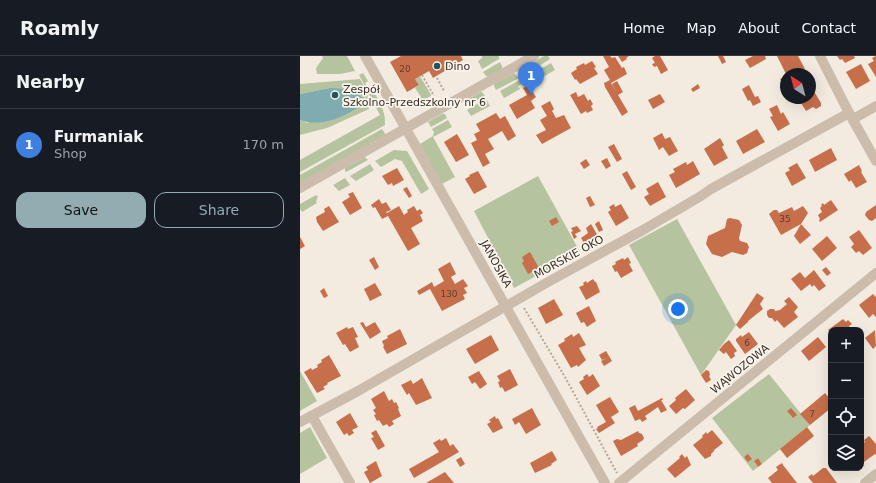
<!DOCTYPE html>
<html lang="en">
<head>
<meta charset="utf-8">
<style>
  :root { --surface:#171b24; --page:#20242c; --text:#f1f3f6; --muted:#9ea1a6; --line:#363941; --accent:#92acb1 }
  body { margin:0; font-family:"DejaVu Sans",sans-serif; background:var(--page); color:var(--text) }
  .controls { position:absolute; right:12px; bottom:12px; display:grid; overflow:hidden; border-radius:8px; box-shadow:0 4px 16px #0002 }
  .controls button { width:36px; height:36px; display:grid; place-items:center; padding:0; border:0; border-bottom:1px solid var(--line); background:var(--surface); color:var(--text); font:20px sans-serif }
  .compass { position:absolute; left:480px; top:12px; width:36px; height:36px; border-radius:50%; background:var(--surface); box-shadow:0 4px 16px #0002; rotate:324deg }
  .you { position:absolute; left:378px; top:253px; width:14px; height:14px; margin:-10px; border:3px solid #fff; border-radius:50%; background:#1a73e8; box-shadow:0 0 0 6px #1a73e833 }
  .badge { display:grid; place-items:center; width:26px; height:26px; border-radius:50%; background:var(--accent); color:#fff; font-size:13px; font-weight:700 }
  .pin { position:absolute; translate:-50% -33px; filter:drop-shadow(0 1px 2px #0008) }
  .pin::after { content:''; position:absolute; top:21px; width:14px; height:12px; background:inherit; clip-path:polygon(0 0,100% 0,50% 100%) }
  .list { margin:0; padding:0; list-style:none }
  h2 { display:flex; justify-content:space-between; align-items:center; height:52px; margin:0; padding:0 16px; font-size:17px }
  h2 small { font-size:13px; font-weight:400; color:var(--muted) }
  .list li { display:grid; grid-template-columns:26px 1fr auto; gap:12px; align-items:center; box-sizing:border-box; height:72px; padding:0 16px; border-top:1px solid var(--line) }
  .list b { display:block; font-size:15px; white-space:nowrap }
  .list p { margin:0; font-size:13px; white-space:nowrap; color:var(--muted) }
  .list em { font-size:13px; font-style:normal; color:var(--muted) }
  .actions { display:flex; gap:8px; padding:12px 16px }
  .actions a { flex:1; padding:9px 0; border:1px solid var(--accent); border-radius:12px; text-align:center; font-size:14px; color:var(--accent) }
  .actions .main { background:var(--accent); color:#111 }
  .icon { flex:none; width:22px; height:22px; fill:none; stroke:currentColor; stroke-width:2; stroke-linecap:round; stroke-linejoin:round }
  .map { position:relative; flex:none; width:576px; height:427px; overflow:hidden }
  header { display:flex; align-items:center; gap:24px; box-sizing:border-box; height:56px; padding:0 20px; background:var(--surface); border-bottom:1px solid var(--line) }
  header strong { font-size:19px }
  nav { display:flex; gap:22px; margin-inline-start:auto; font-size:14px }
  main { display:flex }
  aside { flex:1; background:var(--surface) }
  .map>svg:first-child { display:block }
  .green { fill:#b5c39f }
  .water { fill:#7eacb1 }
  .building { fill:#c66f4a }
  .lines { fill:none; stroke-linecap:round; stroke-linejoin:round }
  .path { stroke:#b8a695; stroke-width:2; stroke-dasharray:2 2; stroke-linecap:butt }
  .minor { stroke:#ccbcab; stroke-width:10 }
  .poi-dot { fill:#1f555c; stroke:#faf5ec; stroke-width:1.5 }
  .labels { text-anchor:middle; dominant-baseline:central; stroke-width:3.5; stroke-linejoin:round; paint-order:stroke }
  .number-label { font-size:9px; fill:#5d4032 }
  .poi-label { font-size:11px; fill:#3a302a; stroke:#faf5ec; text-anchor:start }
  .street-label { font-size:11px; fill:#3a302a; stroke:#faf5ec }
</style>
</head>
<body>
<header>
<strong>Roamly</strong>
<nav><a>Home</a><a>Map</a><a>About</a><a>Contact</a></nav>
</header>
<main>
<aside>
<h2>Nearby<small></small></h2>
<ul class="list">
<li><span class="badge" style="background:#3f7fe0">1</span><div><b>Furmaniak</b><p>Shop</p></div><em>170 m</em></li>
</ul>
<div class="actions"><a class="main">Save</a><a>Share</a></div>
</aside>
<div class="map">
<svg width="576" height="427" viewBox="0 0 576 427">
  <rect width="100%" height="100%" fill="#f3ebe0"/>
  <g class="green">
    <polygon points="22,0 47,0 55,15 40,18 17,18 16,12 23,2"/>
    <polygon points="182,0 199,0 199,3 182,13 178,5 182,2"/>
    <polygon points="244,0 248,0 250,3 234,13 231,9 232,7"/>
    <polygon points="200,6 202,10 202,13 188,21 186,20 183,16"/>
    <polygon points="251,7 255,14 239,23 235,16"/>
    <path d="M63 17 68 25 65 27 68 32 71 31C78 44 86 54 85 69L0 116V104L80 59 59 19Z"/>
    <polygon points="214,17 219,22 196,34 194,30 195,27"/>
    <polygon points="120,20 131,39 131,40 109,52 105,50 121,41 115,32 119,29 115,23"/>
    <polygon points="60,23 67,36 69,53 27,72 0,79 0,64 8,67 30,32 0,38 0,28"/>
    <polygon points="220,24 222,28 218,30 220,33 204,42 200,35"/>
    <polygon points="181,36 182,36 185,40 165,51 164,45"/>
    <polygon points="186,43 190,50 171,60 167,54"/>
    <polygon points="142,58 145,58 147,62 131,71 128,66"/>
    <polygon points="148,64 152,71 133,81 155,121 142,128 120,88 133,80 134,76 132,73"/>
    <polygon points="82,73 86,79 0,127 0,119"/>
    <polygon points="94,94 107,95 129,133 121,138 102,105 95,103 81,111 75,105"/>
    <polygon points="65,101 68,104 46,116 45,115 45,112"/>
    <polygon points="70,108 74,114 56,125 50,120"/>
    <polygon points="238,120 280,196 214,232 174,155"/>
    <polygon points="45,122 50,129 39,135 33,129"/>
    <polygon points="16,139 18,141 16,145 17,147 2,156 0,153 0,148"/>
    <polygon points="377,163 436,269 401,319 329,189"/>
    <polygon points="0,315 17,345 0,355"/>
    <polygon points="469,318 510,369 462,408 458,402 454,405 458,411 453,415 412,362"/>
    <polygon points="10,371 27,402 0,418 0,377"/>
  </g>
  <path class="water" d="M30 32C43 33 56 33 64 44V48C45 60 23 72 0 64V38Z"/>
  <g class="building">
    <polygon points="101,0 161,0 163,4 133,22 129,15 124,18 115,23 119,29 107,36 90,6"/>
    <polygon points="303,0 310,0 312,2 315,1 322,12 324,11 327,18 311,27 317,37 312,28 317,25 323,36 318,39 328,56 322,60 305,31 304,27 310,24 304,14 309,11"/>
    <polygon points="318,0 329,0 326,2 327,3 322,6"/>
    <polygon points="355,0 360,0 368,14 361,18 357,10 354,11 352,8 355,7 352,2"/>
    <polygon points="418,0 423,0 426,6 422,8"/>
    <polygon points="453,0 465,0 466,3 450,12 445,4"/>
    <polygon points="477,0 498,0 505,13 498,18 486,18"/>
    <polygon points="537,0 554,0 555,2 545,7 542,3 540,4"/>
    <polygon points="576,0 576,21 568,8 574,5 572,2"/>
    <polygon points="292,5 296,11 294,12 298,18 280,28 276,23 275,24 271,17 277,13 276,11 284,7 285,9"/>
    <polygon points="561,8 570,25 556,33 546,16"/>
    <polygon points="486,20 486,32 480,23"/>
    <polygon points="398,28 400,32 393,36 391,33"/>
    <polygon points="228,29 236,41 231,45 235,52 217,63 209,49 227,39 223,32"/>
    <polygon points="449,29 455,41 458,40 461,46 453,50 450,44 448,45 442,33"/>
    <polygon points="512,32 521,47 521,50 516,53 513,51 506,55 498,42 510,42 510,33"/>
    <polygon points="276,36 278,41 284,38 288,45 290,43 293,48 291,50 293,54 287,57 286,55 281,58 270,39"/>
    <polygon points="360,38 365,46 353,53 348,44"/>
    <polygon points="250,45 254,53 252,55 256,62 264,59 271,72 242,88 236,79 246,74 240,64 247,60 241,50"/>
    <polygon points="477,49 481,58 483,56 490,68 478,75 470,61 473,60 469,53"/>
    <polygon points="196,57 200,63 205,60 216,80 208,85 202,75 188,83 194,93 185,98 190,107 183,111 171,87 177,84 174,78 180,75 176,68"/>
    <polygon points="457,73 465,86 443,98 436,85"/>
    <polygon points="362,77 365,83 370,81 378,95 369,100 363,91 359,94 353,82"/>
    <polygon points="157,78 169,99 156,106 144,86"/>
    <polygon points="420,82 424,89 422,91 428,102 414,110 404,93"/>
    <polygon points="314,88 322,103 317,106 308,91"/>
    <polygon points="531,92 537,104 515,116 509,104"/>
    <polygon points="307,102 311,110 306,113 301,105"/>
    <polygon points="286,103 290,109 284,113 280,107"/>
    <polygon points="393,105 400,118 376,132 369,119 375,116 373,113 386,106 387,109"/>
    <polygon points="497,107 506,122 492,130 485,117 490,114 488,112"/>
    <polygon points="559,109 562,115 561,116 567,126 556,132 551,124 549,126 544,118"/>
    <polygon points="97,112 104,124 93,130 92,127 88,129 82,120"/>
    <polygon points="178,115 187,131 174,138 165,123 170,120 169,119"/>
    <polygon points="327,115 336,131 331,134 322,118"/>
    <polygon points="358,126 366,141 350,150 344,141 349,138 346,133"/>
    <polygon points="107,131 112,140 109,142 103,133"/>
    <polygon points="53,136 62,152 50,159 42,146 50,141 48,138"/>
    <polygon points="290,140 295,149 290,151 286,142"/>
    <polygon points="79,143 82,148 86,146 91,154 86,156 87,157 99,150 104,159 108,156 107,154 114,150 117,155 120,153 123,157 120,159 123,165 111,172 120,188 108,195 88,160 82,163 75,151 73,152 71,149"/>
    <polygon points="531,144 538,154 520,166 519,164 520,163 518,159 522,156 520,152 522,150 521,149 523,147 524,149"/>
    <polygon points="314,148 315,151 321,148 329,162 316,170 308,156 311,154 309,151"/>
    <polygon points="576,149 576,162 572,165 569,164 565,159 566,156"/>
    <polygon points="29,150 39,166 23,175 17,166 16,161 25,156 24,153"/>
    <polygon points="503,150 508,157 501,168 511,179 500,188 494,180 501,168 481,179 469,158 474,154 477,154 479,157 492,151 494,155"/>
    <polygon points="256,161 259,166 252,170 249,165"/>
    <polygon points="430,162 439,164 442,169 439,182 440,185 447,187 449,191 447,197 443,199 432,196 422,201 412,198 406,188 408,180 425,172 427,163"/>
    <polygon points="299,165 303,174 299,176 295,168"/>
    <polygon points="291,168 298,180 295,181 297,184 293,186 292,183 284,187 281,182 288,177 286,172"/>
    <polygon points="277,170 281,175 275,178 277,181 274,183 271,176 273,175 271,172"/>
    <polygon points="559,174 572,192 563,199 559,195 556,197 551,191 554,188 549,181"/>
    <polygon points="527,180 537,192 522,205 512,193"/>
    <polygon points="0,181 5,190 0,193"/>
    <polygon points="230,196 239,212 228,218 222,207 224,205 222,201"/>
    <polygon points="74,201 79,211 75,214 69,204"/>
    <polygon points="328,201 331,207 329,208 333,215 321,222 317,215 315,216 312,210 316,208 315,206 323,202 324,204"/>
    <polygon points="150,206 156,218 151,221 155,228 163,223 168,230 164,232 167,237 163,239 165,243 142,255 130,233 119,239 117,235 132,226 134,231 144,225 138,213"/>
    <polygon points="526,211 531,217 527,220 522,214"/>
    <polygon points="514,214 526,230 519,235 514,229 512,231 510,228 501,235 491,223 500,216 505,222"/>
    <polygon points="293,223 295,226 296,226 300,236 286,244 279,231 284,229 283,227 286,225 287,227"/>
    <polygon points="75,227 82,239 70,245 64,233"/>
    <polygon points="24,232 28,240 24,242 20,235"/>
    <polygon points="457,237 464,242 460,248 463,253 448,265 448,266 440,273 436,269"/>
    <polygon points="573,238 576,241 576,261 573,258 569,262 559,249"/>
    <polygon points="489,241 498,251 494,256 498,261 484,272 477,264 475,266 472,262 469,262 467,259 467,255 470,253 474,253 475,255 480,254 487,248 484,245"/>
    <polygon points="254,243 263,259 246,268 238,252"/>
    <polygon points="289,250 296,265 287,271 284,266 281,267 276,257"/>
    <polygon points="543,263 546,266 548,264 552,268 549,270 552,274 531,274 531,278 528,274"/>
    <polygon points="63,266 66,271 75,266 81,276 70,283 60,267"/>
    <polygon points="47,271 48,273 53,271 58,281 55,282 59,291 50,296 45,288 43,289 36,277"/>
    <polygon points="100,273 107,288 87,298 83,291 84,290 82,285 88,282 87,280"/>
    <polygon points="575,274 576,290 573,293 565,282"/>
    <polygon points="449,276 458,288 445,298 436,285 436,283 441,279 442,281"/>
    <polygon points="279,277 286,289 279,292 286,304 278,311 277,309 271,312 258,289 265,285 264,283 272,278 273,281"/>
    <polygon points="191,279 199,294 175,308 166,293"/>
    <polygon points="518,281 526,291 509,305 501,295"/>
    <polygon points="429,284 437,295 434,297 435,300 431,303 426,296 424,298 419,294 424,288"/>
    <polygon points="306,295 312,305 304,310 301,305 307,302 302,304 299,299"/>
    <polygon points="29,299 41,320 27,327 28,328 23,331 25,333 17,337 4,316 11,312 12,314 18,311 17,309 22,306 21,304"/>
    <polygon points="210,313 218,329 205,336 202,331 200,332 198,326 200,325 197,320"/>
    <polygon points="406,314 409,315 410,319 409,320 411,324 406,327 401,319"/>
    <polygon points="179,315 187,328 180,333 175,326 172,328 168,321"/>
    <polygon points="287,318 289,321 293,318 300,330 287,339 279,326 284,323 283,321"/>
    <polygon points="122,322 132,342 116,349 109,337 107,339 101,329 111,324 113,328"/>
    <polygon points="386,333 395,344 385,353 383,352 376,358 369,350 376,344 375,342"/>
    <polygon points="84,335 89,345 92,343 94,347 96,346 99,352 98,353 101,360 92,365 94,368 89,371 87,368 83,370 79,364 77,365 74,359 76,358 73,354 76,352 71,343"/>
    <polygon points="525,337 531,344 531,352 510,369 500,358"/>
    <polygon points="310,341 319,356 311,361 315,367 299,377 296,373 298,372 297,371 306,366 296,349"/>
    <polygon points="362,342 363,344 361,344 367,354 361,357 358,351 345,360 347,363 342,366 340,363 335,365 329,352 335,349 338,355"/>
    <polygon points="232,352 241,369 226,378 219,366 215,369 212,363"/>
    <polygon points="491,352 497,359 493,362 487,355"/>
    <polygon points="50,357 58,371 52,374 54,377 49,380 47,377 44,379 36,366"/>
    <polygon points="195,360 196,363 198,362 203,372 193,377 187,368 191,366 189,364"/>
    <polygon points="507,371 514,380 487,402 480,393"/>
    <polygon points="76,374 85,390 78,394 71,382 74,381 71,377"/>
    <polygon points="412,374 423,387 414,394 414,395 411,398 411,400 405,403 393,389 403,381 402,380 406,376 407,378"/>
    <polygon points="338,375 339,377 342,378 344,382 343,384 337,388 338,390 321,400 313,385 317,383 321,384"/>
    <polygon points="569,380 576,388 576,399 575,398 564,406 561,403 561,389 565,386 564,384"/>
    <polygon points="146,382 150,390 153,388 159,396 114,422 109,413 139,396 133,387 140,383 141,385"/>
    <polygon points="252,395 257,404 251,408 252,409 235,417 230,407"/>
    <polygon points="382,398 385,402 387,400 391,409 375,422 367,413 380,402 379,401"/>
    <polygon points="448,398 452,403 448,406 444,401"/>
    <polygon points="161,401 165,408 160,411 156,404"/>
    <polygon points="458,402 462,408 458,411 454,405"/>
    <polygon points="76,405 82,420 70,427 64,416 68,414 66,411"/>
    <polygon points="482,407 483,409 497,427 472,427 468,422 478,414 476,411"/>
    <polygon points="523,412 526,412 537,427 513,427 508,421 512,418 513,420"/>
    <polygon points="145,416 154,427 126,427"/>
  </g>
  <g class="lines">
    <g class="path">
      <polyline points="122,19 134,40"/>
      <polyline points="137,22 144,35"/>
      <polyline points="224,252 265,321 317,417"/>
    </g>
    <g class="minor">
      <polyline points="65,0 305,427"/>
      <polyline points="520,0 549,57 576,105"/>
      <polyline points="553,63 576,50"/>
      <polyline points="0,132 234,0"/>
      <polyline points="12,360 50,427"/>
      <polyline points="0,366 58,335 248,226 343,174 401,140 411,133 549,57"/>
      <polyline points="319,427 576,217"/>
      <polyline points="565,427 576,418"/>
    </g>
  </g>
  <g class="poi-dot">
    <circle cx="137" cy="10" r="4"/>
    <circle cx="35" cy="39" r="4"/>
  </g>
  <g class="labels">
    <g class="number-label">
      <text x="105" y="13">20</text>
      <text x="485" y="163">35</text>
      <text x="149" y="238">130</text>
      <text x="447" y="287">6</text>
      <text x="512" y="358">7</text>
    </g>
    <g class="poi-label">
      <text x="145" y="10">Dino</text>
      <text x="43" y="33">Zespół<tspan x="43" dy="13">Szkolno-Przedszkolny nr 6</tspan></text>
    </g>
    <g class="street-label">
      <text transform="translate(269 201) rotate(-29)">MORSKIE OKO</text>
      <text transform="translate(196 208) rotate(61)">JANOSIKA</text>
      <text transform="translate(440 313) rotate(-39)">WĄWOZOWA</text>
    </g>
  </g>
</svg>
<div class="controls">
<button>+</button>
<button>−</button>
<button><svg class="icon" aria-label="locate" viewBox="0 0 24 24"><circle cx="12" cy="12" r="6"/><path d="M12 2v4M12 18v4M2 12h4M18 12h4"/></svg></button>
<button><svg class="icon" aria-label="layers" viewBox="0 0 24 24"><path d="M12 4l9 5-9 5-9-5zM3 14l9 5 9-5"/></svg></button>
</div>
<svg class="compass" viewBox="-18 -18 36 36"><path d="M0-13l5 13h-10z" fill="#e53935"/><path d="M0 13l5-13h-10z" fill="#9ea1a6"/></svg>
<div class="you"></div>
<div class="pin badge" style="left:231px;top:39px;background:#3f7fe0">1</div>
</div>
</main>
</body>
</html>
